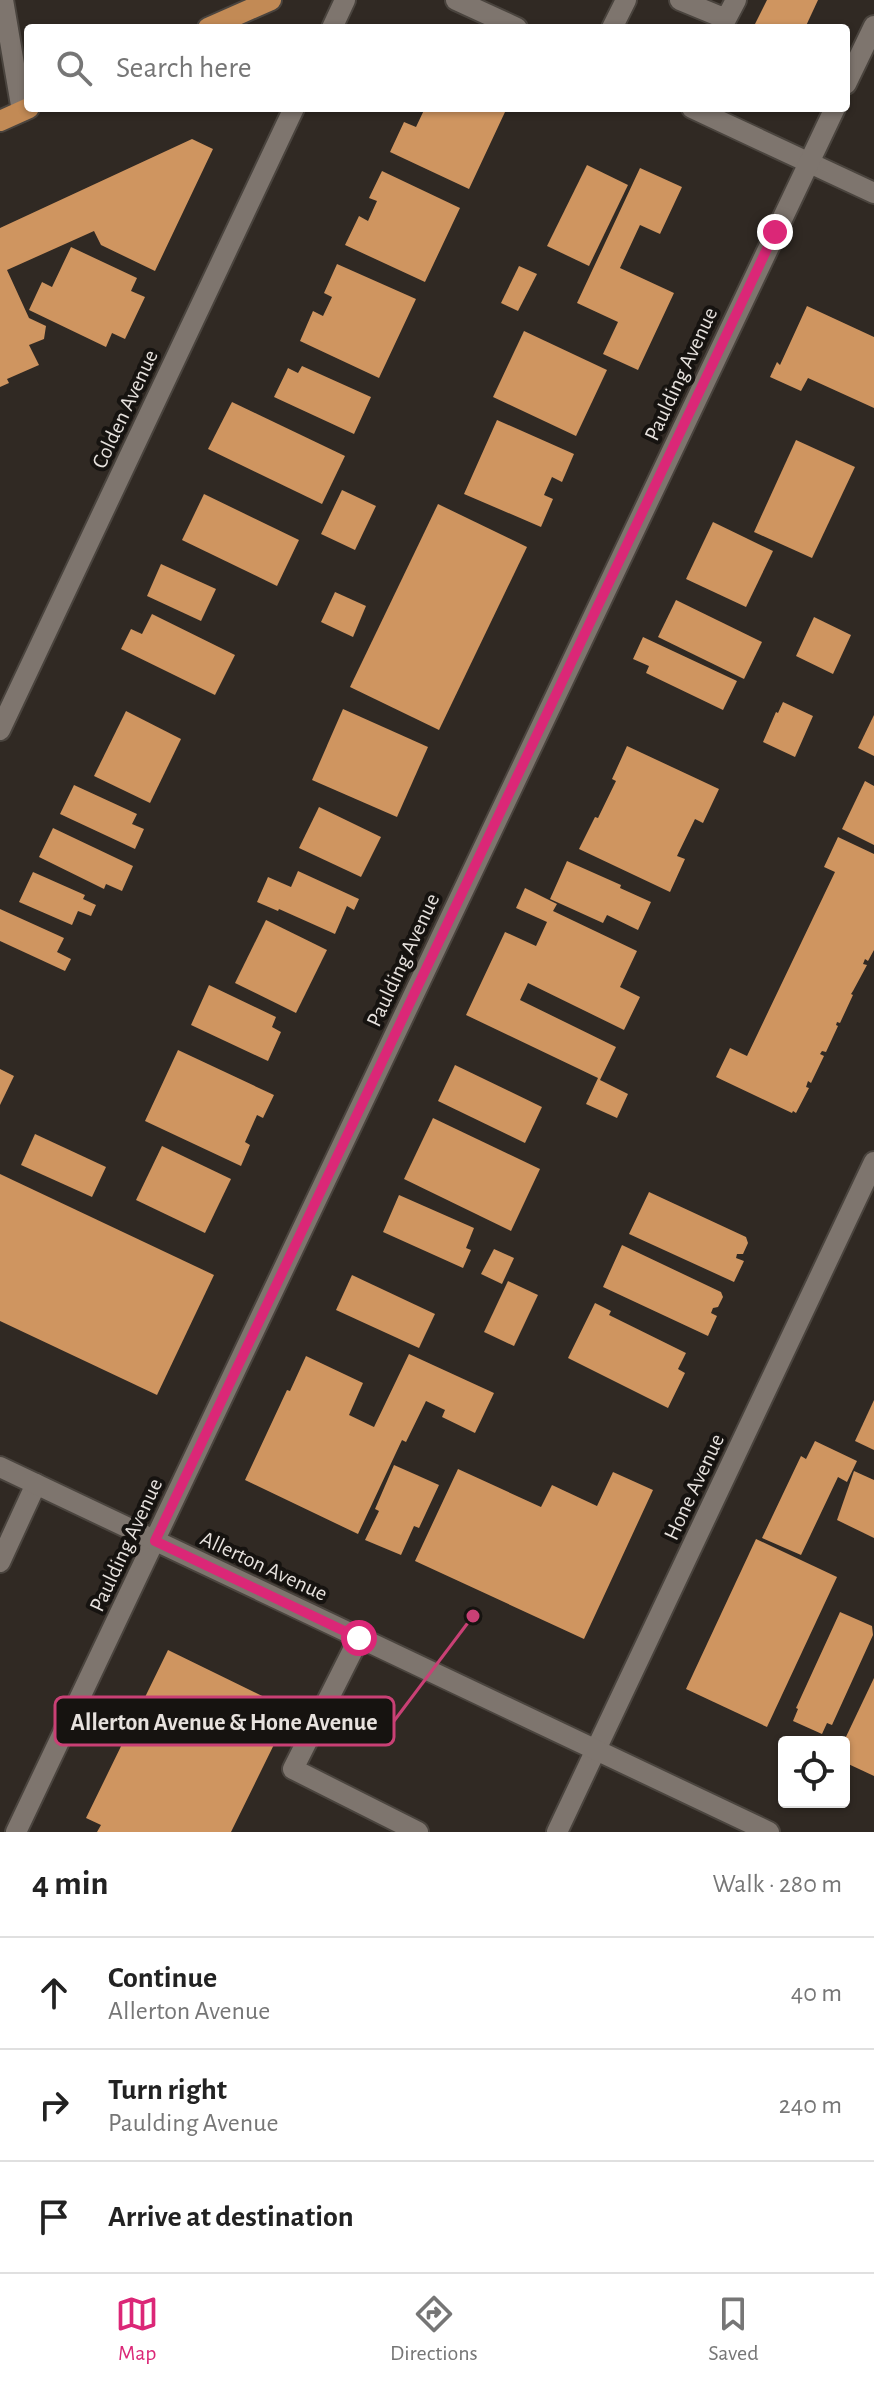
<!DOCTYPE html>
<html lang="en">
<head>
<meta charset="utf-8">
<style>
  :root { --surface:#fff; --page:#f2f2f2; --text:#222; --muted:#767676; --line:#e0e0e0; --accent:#db2777 }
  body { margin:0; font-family:"Alegreya Sans",sans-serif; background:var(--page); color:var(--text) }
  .controls { position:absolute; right:24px; bottom:24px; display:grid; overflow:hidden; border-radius:8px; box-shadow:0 2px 6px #0004 }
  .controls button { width:72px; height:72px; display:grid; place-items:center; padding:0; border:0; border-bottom:2px solid var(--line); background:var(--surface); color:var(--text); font:40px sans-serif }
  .stop { position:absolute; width:24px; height:24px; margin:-18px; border:6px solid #db2777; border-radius:50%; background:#fff }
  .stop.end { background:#db2777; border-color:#fff; box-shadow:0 2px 8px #0008 }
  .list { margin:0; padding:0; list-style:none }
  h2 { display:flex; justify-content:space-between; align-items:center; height:104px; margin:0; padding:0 32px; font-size:34px }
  h2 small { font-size:26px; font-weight:400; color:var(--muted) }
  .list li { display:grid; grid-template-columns:52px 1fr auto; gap:24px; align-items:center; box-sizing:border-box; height:112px; padding:0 32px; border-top:2px solid var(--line) }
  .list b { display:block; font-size:30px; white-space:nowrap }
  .list p { margin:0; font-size:26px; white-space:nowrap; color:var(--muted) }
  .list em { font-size:26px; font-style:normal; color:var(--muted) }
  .icon { flex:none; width:44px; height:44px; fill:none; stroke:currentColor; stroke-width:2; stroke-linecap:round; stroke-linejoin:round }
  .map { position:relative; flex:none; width:874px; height:1832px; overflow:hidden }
  .search { position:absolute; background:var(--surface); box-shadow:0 2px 6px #0004; left:24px; right:24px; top:24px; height:88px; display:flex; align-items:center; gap:20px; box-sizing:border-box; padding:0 28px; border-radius:8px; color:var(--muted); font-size:30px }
  .sheet { height:440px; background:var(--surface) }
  nav { display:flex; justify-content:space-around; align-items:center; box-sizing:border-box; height:112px; border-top:2px solid var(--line); background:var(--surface); font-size:22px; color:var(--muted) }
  nav a { display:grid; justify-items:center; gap:4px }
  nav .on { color:var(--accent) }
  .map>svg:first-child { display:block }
  .building { fill:#cf9560 }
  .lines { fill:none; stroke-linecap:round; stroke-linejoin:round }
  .service-casing { stroke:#4a443e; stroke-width:24 }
  .minor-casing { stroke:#4a443e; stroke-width:24 }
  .secondary-casing { stroke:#4a443e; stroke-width:24 }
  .primary-casing { stroke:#4a443e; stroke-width:24 }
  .service { stroke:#7e756e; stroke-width:20 }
  .minor { stroke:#7e756e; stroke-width:20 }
  .secondary { stroke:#7e756e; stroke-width:20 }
  .primary { stroke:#c28a55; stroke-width:20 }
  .route { stroke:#db2777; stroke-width:10 }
  .labels { text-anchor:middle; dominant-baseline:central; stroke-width:8; stroke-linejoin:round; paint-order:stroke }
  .street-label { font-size:22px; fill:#e7e2de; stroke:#161310 }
  .leader { fill:none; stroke:#c94075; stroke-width:3 }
  .callout-dot { fill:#c94075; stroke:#161310; stroke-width:3 }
  .callout { fill:#161310; stroke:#c94075; stroke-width:3 }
  .callout-label { font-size:24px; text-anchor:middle; font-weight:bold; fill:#e7e2de }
</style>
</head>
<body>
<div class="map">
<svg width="874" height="1832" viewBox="0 0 874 1832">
  <rect width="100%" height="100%" fill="#302923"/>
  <g class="building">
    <polygon points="767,0 818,0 805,28 753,28"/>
    <polygon points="425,108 498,108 505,112 469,189 390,152 404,122 416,127"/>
    <polygon points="192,139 213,149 155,271 101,245 94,231 7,270 29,318 46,326 44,339 29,345 39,365 7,379 9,383 0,387 0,228"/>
    <polygon points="587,165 628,185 589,266 547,246"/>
    <polygon points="640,168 682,187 660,234 640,225 620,268 674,293 638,370 603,354 618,322 577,303"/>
    <polygon points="382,171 460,208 425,282 345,245 359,216 368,221 377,201 369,198"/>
    <polygon points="71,247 137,278 131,291 145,297 125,339 112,333 106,347 29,310 42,282 52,287"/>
    <polygon points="337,264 416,299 379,378 300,341 313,311 323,316 332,297 324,293"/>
    <polygon points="519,266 537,274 518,311 501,303"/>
    <polygon points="807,306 874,337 874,408 808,378 801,391 770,377 777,362 780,365"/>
    <polygon points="524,331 607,370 576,436 493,397"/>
    <polygon points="302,366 371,397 354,434 274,397 288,368 298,373"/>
    <polygon points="232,402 345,456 322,504 208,449"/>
    <polygon points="497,420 574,454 562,482 552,477 544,495 553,499 541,527 464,494"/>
    <polygon points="796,440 855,467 812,558 754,532"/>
    <polygon points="342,490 376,506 355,550 321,534"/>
    <polygon points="204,494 299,540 277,586 182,540"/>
    <polygon points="438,504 527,547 439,730 350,687"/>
    <polygon points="713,522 773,551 746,607 686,579"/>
    <polygon points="161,564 216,589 201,621 147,596"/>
    <polygon points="335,592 366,606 353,637 321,622"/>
    <polygon points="676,600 762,642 744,679 658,637"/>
    <polygon points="152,614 235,655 215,695 121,649 131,629 142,634"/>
    <polygon points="814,617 851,635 833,674 796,656"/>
    <polygon points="643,637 737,681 723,710 646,673 649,666 633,659"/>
    <polygon points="783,702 813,716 795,757 763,742 776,712 778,713"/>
    <polygon points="343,709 428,747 397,817 312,780"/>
    <polygon points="126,711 181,739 150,803 94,776"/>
    <polygon points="874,715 874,756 858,748"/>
    <polygon points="627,746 719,789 703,823 695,819 677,856 685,859 670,892 579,849 595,817 598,818 616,781 612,779"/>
    <polygon points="865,781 874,786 874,845 842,829"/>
    <polygon points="74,785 137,814 132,824 144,829 135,849 60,814"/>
    <polygon points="319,807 381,837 361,877 299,848"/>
    <polygon points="53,828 133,866 122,891 106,884 104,889 39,857"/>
    <polygon points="838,837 874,854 874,950 868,961 865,959 863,964 867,965 853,991 851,994 853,995 840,1023 837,1022 836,1025 838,1026 826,1052 822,1051 820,1054 824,1056 811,1083 808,1081 806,1087 809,1088 796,1113 793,1111 792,1113 716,1077 730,1048 747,1056 835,872 824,867"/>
    <polygon points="567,861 621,885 620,888 651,902 638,930 607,915 603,923 550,899"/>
    <polygon points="298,871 359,899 354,910 347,906 335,934 279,909 278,911 257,902 268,877 291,887"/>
    <polygon points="33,872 85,895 83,899 96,905 91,916 78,911 72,925 19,902"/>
    <polygon points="525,888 557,904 553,911 637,951 620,987 640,997 624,1030 528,983 520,1000 616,1047 600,1080 628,1094 617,1118 586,1104 598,1078 466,1015 505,932 536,946 547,922 516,908"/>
    <polygon points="0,909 64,938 57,952 71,959 65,971 0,941"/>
    <polygon points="266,920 327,950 296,1013 235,983"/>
    <polygon points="209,985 276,1017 272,1027 281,1032 268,1061 191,1025"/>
    <polygon points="178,1050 274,1095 263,1118 257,1115 245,1142 250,1145 241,1166 145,1121"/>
    <polygon points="455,1065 542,1107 525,1143 438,1101"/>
    <polygon points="0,1069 14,1076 0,1105"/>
    <polygon points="433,1118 540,1169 511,1231 404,1179"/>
    <polygon points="35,1134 106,1167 92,1197 21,1165"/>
    <polygon points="162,1146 231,1179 205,1233 136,1200"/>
    <polygon points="0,1174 214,1275 157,1395 0,1321"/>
    <polygon points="649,1192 746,1237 748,1243 743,1254 737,1254 736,1258 744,1261 734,1282 629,1234"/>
    <polygon points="399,1195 474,1228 466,1248 471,1250 463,1268 383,1232"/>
    <polygon points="622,1245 721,1292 723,1297 718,1307 713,1308 711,1313 717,1316 708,1336 603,1287"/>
    <polygon points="494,1249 514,1258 502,1284 481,1274"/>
    <polygon points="352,1275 435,1314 419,1348 336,1310"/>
    <polygon points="508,1281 538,1295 514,1346 484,1332"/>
    <polygon points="595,1303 611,1311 609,1315 686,1353 678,1369 685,1373 668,1408 568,1358"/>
    <polygon points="409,1354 494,1393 475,1433 442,1417 445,1410 426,1401 406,1442 402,1440 358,1534 245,1480 287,1390 290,1391 306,1356 363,1383 349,1415 374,1427"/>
    <polygon points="874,1400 874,1450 855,1441"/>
    <polygon points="815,1441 857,1461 847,1482 838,1477 801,1555 762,1538 801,1456 806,1459"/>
    <polygon points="394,1465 439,1485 419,1528 414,1526 401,1555 365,1540 379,1511 375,1509"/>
    <polygon points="458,1469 541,1507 552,1485 597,1506 613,1472 653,1490 584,1639 415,1561"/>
    <polygon points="854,1471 874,1480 874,1538 837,1520"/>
    <polygon points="756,1539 837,1577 767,1727 686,1689"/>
    <polygon points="840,1612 872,1626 873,1635 832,1725 827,1723 822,1734 793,1721 798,1709 796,1708"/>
    <polygon points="168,1650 291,1710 231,1832 97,1832 101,1825 86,1818"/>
    <polygon points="874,1678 874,1776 844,1762 844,1741"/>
  </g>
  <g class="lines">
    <defs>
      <g id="service">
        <polyline points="3,0 22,111"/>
        <polyline points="680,0 726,19 736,0"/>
        <polyline points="612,28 626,0"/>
        <polyline points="0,1562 36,1484"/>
        <polyline points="359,1638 293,1769 418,1832"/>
      </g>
      <g id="minor">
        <polyline points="456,0 517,28"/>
        <polyline points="332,28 345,0"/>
        <polyline points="846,84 874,26"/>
        <polyline points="692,108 874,193"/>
        <polyline points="0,730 294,108"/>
        <polyline points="16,1832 835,108"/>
        <polyline points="557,1832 874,1162"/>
      </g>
      <polyline id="secondary" points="0,1467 769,1832"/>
      <g id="primary">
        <polyline points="208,28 271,0"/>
        <polyline points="0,121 29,108"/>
      </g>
    </defs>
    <use href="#service" class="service-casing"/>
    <use href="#minor" class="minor-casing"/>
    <use href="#secondary" class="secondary-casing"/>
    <use href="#primary" class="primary-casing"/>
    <use href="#service" class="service"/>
    <use href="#minor" class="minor"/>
    <use href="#secondary" class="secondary"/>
    <use href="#primary" class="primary"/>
  </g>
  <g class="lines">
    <polyline class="route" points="359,1638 155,1541 775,232"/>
  </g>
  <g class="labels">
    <g class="street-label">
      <text transform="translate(681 374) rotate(-65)">Paulding Avenue</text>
      <text transform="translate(125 409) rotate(-65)">Colden Avenue</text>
      <text transform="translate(403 960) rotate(-65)">Paulding Avenue</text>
      <text transform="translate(694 1487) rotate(-65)">Hone Avenue</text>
      <text transform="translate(126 1545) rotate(-65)">Paulding Avenue</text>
      <text transform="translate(264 1566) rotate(25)">Allerton Avenue</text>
    </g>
  </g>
  <path class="leader" d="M473 1616L394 1721"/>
  <circle class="callout-dot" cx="473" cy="1616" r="8"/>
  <rect class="callout" x="55" y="1697" width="339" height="48" rx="8"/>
  <g class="callout-label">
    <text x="224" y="1730">Allerton Avenue &amp; Hone Avenue</text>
  </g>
</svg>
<div class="controls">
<button><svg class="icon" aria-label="locate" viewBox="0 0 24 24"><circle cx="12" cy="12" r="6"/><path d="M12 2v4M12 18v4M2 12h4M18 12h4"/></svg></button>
</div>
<div class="stop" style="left:359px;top:1638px"></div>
<div class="stop end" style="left:775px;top:232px"></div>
<div class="search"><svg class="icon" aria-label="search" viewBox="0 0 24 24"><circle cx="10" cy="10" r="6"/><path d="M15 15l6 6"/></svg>Search here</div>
</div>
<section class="sheet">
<h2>4 min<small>Walk · 280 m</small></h2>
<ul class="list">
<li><svg class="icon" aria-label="ahead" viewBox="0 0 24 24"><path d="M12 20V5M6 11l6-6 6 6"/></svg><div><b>Continue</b><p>Allerton Avenue</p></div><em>40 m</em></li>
<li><svg class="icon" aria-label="right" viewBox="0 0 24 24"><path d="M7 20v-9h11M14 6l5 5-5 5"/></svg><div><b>Turn right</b><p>Paulding Avenue</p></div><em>240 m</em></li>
<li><svg class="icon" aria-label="arrive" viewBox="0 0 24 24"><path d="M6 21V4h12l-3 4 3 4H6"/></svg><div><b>Arrive at destination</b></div></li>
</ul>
</section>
<nav>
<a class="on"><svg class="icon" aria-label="map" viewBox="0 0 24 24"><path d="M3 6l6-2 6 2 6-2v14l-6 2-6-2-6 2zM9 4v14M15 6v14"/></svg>Map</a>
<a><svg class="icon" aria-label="directions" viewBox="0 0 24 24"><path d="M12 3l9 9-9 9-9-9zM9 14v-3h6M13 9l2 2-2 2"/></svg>Directions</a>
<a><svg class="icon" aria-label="saved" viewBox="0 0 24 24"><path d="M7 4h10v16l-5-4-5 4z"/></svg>Saved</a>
</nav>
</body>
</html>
